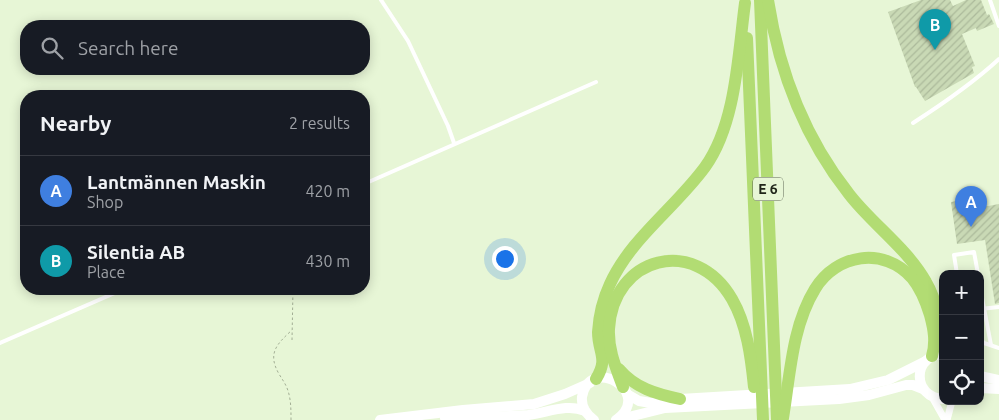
<!DOCTYPE html>
<html lang="en">
<head>
<meta charset="utf-8">
<style>
  :root { --surface:#171b24; --page:#242831; --text:#f1f3f6; --muted:#9ea1a6; --line:#363941; --accent:#cea0cd }
  body { margin:0; font-family:Ubuntu,sans-serif; background:var(--page); color:var(--text) }
  .controls { position:absolute; right:15px; bottom:15px; display:grid; overflow:hidden; border-radius:10px; box-shadow:0 2px 12px #0003 }
  .controls button { width:45px; height:45px; display:grid; place-items:center; padding:0; border:0; border-bottom:1px solid var(--line); background:var(--surface); color:var(--text); font:25px sans-serif }
  .you { position:absolute; left:504px; top:258px; width:18px; height:18px; margin:-12px; border:4px solid #fff; border-radius:50%; background:#1a73e8; box-shadow:0 0 0 8px #1a73e833 }
  .badge { display:grid; place-items:center; width:32px; height:32px; border-radius:50%; background:var(--accent); color:#fff; font-size:16px; font-weight:700 }
  .pin { position:absolute; translate:-50% -41px; filter:drop-shadow(0 1px 2px #0008) }
  .pin::after { content:''; position:absolute; top:26px; width:18px; height:15px; background:inherit; clip-path:polygon(0 0,100% 0,50% 100%) }
  .list { margin:0; padding:0; list-style:none }
  h2 { display:flex; justify-content:space-between; align-items:center; height:65px; margin:0; padding:0 20px; font-size:21px }
  h2 small { font-size:16px; font-weight:400; color:var(--muted) }
  .list li { display:grid; grid-template-columns:32px 1fr auto; gap:15px; align-items:center; box-sizing:border-box; height:70px; padding:0 20px; border-top:1px solid var(--line) }
  .list b { display:block; font-size:19px; white-space:nowrap }
  .list p { margin:0; font-size:16px; white-space:nowrap; color:var(--muted) }
  .list em { font-size:16px; font-style:normal; color:var(--muted) }
  .icon { flex:none; width:28px; height:28px; fill:none; stroke:currentColor; stroke-width:2; stroke-linecap:round; stroke-linejoin:round }
  .map { position:relative; flex:none; width:999px; height:420px; overflow:hidden }
  .search { position:absolute; background:var(--surface); box-shadow:0 2px 12px #0003; left:20px; top:20px; width:350px; height:55px; display:flex; align-items:center; gap:12px; box-sizing:border-box; padding:0 18px; border-radius:20px; color:var(--muted); font-size:19px }
  .panel { position:absolute; background:var(--surface); box-shadow:0 2px 12px #0003; left:20px; top:90px; width:350px; height:205px; border-radius:20px }
  .map>svg:first-child { display:block }
  .building { fill:url(#building-hatch) }
  .lines { fill:none; stroke-linecap:round; stroke-linejoin:round }
  .path { stroke:#a3af95; stroke-width:1; stroke-dasharray:2.5 2.5; stroke-linecap:butt }
  .lane { stroke:#fff; stroke-width:4 }
  .street { stroke:#fff; stroke-width:7 }
  .secondary { stroke:#fff; stroke-width:10 }
  .highway { stroke:#b2dc73; stroke-width:12 }
  .labels { text-anchor:middle; dominant-baseline:central; stroke-width:4.5; stroke-linejoin:round; paint-order:stroke }
  .shield { fill:#e7f6d6; stroke:#5c6452; stroke-width:1 }
  .shield-label { font-size:14px; font-weight:bold; fill:#20261a }
</style>
</head>
<body>
<div class="map">
<svg width="999" height="420" viewBox="0 0 999 420">
  <defs>
    <pattern id="building-hatch" width="6" height="6" patternUnits="userSpaceOnUse" patternTransform="scale(1.25)"><rect width="6" height="6" fill="#c9d9b5"/><path d="M-1 1l2-2M0 6l6-6M5 7l2-2" fill="none" stroke="#acba9b"/></pattern>
  </defs>
  <rect width="100%" height="100%" fill="#e7f6d6"/>
  <g class="building">
    <polygon points="921,0 950,0 953,6 966,0 981,0 987,15 989,14 994,24 977,31 976,28 962,34 975,66 972,67 974,73 925,101 916,87 915,87 888,12"/>
    <polygon points="982,197 983,207 999,204 999,303 995,304 985,240 957,244 951,202"/>
  </g>
  <g class="lines">
    <g class="path">
      <polyline points="292,340 293,289"/>
      <path d="M291 420C291 409 291 398 287 388 285 383 282 379 279 374 267 353 277 344 292 330"/>
    </g>
    <g class="lane">
      <polyline points="381,0 408,41 448,126 454,143"/>
      <polyline points="990,0 999,26"/>
      <path d="M913 123C944 103 972 84 999 59"/>
      <polyline points="364,184 596,82"/>
      <polyline points="957,274 954,255 974,252 978,274"/>
      <polyline points="980,287 991,345"/>
      <polyline points="980,309 999,307"/>
      <polyline points="980,339 984,343 999,348"/>
      <polyline points="0,343 124,289"/>
    </g>
    <g class="street">
      <polyline points="932,397 945,420"/>
      <polyline points="947,420 952,401"/>
    </g>
    <g class="secondary">
      <path d="M943 354C912 355 912 397 943 399"/>
      <polyline points="980,376 999,380"/>
      <polyline points="980,388 999,389"/>
      <polyline points="627,394 639,401 651,403 680,399 850,389 888,380 926,361"/>
      <path d="M445 418C473 417 500 417 528 415 547 413 567 403 585 411"/>
      <polyline points="380,420 463,410 534,404 565,394 590,383"/>
      <path d="M594 420C586 414 581 407 582 397 589 354 655 392 616 420"/>
      <polyline points="616,420 665,408 839,399 869,395 906,385 913,385 923,389"/>
    </g>
    <g class="highway">
      <polyline points="760,0 777,420"/>
      <path d="M768 0C779 71 804 137 849 194 872 224 907 248 926 282 935 297 938 313 943 328"/>
      <polyline points="747,38 763,420"/>
      <path d="M619 369C635 388 656 394 680 399"/>
      <path d="M596 379C609 358 598 353 598 332 599 316 603 299 610 284 631 238 675 208 705 167 736 124 738 55 745 3"/>
      <path d="M623 387C616 368 608 350 609 329 613 256 695 235 732 299 747 325 751 357 754 387"/>
      <path d="M783 418C790 376 792 326 815 289 836 254 884 246 912 278 921 289 926 302 930 315 934 330 936 342 932 356"/>
    </g>
  </g>
  <g class="labels">
    <rect class="shield" x="753" y="177.5" width="30" height="23" rx="4"/>
    <g class="shield-label">
      <text x="768" y="189">E 6</text>
    </g>
  </g>
</svg>
<div class="controls">
<button>+</button>
<button>−</button>
<button><svg class="icon" aria-label="locate" viewBox="0 0 24 24"><circle cx="12" cy="12" r="6"/><path d="M12 2v4M12 18v4M2 12h4M18 12h4"/></svg></button>
</div>
<div class="you"></div>
<div class="pin badge" style="left:971px;top:227px;background:#3f7fe0">A</div>
<div class="pin badge" style="left:935px;top:50px;background:#0f9aa8">B</div>
<div class="search"><svg class="icon" aria-label="search" viewBox="0 0 24 24"><circle cx="10" cy="10" r="6"/><path d="M15 15l6 6"/></svg>Search here</div>
<section class="panel">
<h2>Nearby<small>2 results</small></h2>
<ul class="list">
<li><span class="badge" style="background:#3f7fe0">A</span><div><b>Lantmännen Maskin</b><p>Shop</p></div><em>420 m</em></li>
<li><span class="badge" style="background:#0f9aa8">B</span><div><b>Silentia AB</b><p>Place</p></div><em>430 m</em></li>
</ul>
</section>
</div>
</body>
</html>
